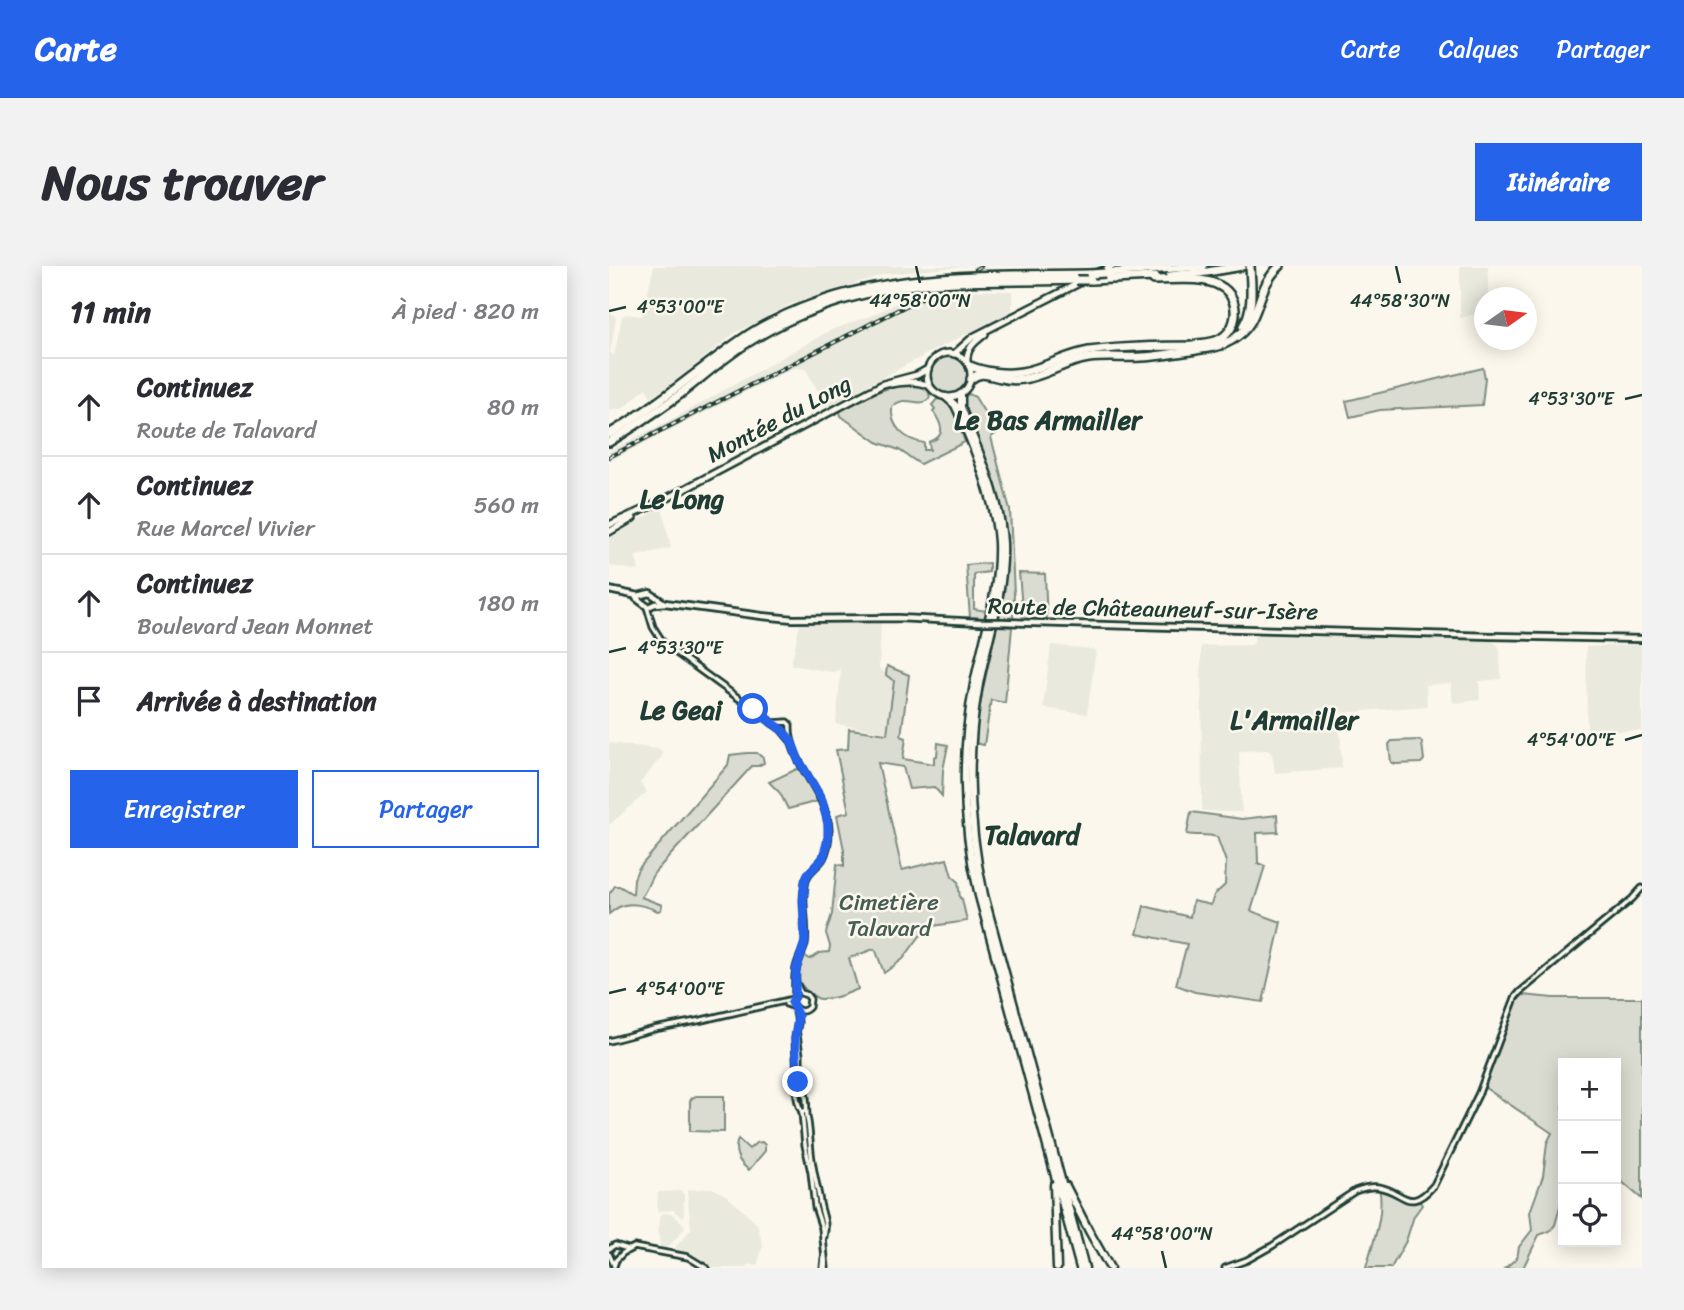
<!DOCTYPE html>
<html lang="fr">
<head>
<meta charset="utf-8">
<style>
  :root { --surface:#fff; --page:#f2f2f3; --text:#2b2b33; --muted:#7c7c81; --line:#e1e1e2; --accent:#2563eb }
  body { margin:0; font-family:Sriracha,sans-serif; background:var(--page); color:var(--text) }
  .controls { position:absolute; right:21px; bottom:21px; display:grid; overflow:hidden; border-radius:0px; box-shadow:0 4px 18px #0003 }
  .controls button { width:63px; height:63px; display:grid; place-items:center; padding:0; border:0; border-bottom:2px solid var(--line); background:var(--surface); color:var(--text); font:35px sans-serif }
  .compass { position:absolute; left:865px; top:21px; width:63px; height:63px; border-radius:50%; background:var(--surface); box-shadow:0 4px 18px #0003; rotate:76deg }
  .stop { position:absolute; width:21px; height:21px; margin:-16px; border:5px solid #2563eb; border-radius:50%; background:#fff }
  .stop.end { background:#2563eb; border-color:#fff; box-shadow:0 2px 7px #0008 }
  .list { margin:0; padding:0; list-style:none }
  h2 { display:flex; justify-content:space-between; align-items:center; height:91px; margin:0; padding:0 28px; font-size:30px }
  h2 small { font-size:23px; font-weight:400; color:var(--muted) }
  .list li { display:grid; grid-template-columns:46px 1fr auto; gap:21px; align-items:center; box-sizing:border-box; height:98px; padding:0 28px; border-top:2px solid var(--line) }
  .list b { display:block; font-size:26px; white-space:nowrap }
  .list p { margin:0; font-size:23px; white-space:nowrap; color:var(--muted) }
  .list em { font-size:23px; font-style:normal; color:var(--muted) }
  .actions { display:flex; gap:14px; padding:21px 28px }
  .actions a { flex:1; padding:16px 0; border:2px solid var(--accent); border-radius:0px; text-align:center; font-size:24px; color:var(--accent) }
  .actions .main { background:var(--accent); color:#fff }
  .icon { flex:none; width:38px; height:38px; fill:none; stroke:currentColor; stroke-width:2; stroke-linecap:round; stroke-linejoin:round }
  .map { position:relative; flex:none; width:1033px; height:1002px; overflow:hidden; border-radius:0px }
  header { display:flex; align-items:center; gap:42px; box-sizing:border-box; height:98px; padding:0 35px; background:var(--accent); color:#fff }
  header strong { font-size:33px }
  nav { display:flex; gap:38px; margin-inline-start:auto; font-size:24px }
  .intro { display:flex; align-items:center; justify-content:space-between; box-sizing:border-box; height:168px; padding:0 42px }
  h1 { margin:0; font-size:49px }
  .button { padding:18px 32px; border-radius:0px; background:var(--accent); color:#fff; font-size:24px; font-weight:700 }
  main { display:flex; gap:42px; padding:0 42px }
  aside { flex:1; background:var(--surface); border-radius:0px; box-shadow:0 4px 18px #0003 }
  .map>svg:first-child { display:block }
  .built { fill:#eae9de }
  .green { fill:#dbdcd1; stroke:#7d8c82; stroke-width:2 }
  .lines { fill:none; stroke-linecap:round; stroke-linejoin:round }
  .tertiary-casing { stroke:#1f3d34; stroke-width:9 }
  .secondary-casing { stroke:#1f3d34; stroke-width:10 }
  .primary-casing { stroke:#1f3d34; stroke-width:10 }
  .trunk-casing { stroke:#1f3d34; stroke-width:11 }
  .motorway-casing { stroke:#1f3d34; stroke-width:12 }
  .tertiary { stroke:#fbf7ec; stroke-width:3.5 }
  .secondary { stroke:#fbf7ec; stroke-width:4.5 }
  .primary { stroke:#fbf7ec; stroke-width:5 }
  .trunk { stroke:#fbf7ec; stroke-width:6 }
  .motorway { stroke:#fbf7ec; stroke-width:7 }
  .rail-casing { stroke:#1f3d34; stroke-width:4.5 }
  .rail { stroke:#fbf7ec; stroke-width:2; stroke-dasharray:5; stroke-linecap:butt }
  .secondary-bridge-casing { stroke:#1f3d34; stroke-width:10; stroke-linecap:butt }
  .motorway-bridge-casing { stroke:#1f3d34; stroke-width:12; stroke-linecap:butt }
  .secondary-bridge { stroke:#fbf7ec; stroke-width:4.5 }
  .motorway-bridge { stroke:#fbf7ec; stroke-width:7 }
  .route { stroke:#2563eb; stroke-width:9 }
  .ticks { fill:none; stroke:#1f3d34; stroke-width:2.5 }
  .labels { text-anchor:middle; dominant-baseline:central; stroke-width:5; stroke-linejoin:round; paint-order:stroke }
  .street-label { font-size:23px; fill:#1f3d34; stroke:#fbf7ec }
  .park-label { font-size:23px; fill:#455d53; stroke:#fbf7ec }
  .quarter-label { font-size:26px; font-weight:bold; fill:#1f3d34; stroke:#fbf7ec }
  .ticks-label { font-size:18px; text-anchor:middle; fill:#1f3d34; stroke:#fbf7ec; stroke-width:5; stroke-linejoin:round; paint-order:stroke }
</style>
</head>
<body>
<header>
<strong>Carte</strong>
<nav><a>Carte</a><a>Calques</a><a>Partager</a></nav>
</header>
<div class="intro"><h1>Nous trouver</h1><a class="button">Itinéraire</a></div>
<main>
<aside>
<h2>11 min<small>À pied · 820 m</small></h2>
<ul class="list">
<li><svg class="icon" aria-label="ahead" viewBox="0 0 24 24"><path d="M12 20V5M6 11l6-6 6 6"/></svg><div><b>Continuez</b><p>Route de Talavard</p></div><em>80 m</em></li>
<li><svg class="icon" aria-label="ahead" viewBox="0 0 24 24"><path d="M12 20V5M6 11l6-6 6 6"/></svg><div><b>Continuez</b><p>Rue Marcel Vivier</p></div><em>560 m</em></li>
<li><svg class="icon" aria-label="ahead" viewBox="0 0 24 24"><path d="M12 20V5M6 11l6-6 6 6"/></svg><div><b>Continuez</b><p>Boulevard Jean Monnet</p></div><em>180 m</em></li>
<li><svg class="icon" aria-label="arrive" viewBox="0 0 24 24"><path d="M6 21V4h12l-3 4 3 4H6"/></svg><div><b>Arrivée à destination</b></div></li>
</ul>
<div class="actions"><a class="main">Enregistrer</a><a>Partager</a></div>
</aside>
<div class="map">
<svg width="1033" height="1002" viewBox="0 0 1033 1002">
  <rect width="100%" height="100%" fill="#fbf7ec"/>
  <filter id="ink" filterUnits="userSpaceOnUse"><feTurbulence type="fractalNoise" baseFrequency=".0143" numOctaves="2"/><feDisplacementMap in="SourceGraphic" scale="14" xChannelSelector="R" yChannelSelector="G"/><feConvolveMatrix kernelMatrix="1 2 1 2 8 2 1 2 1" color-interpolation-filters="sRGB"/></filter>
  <g filter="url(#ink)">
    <g class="built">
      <polygon points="45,0 378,0 366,6 362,0 276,8 182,38 126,67 62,118 42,131 37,122 15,142 0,145 0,47 4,48 7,53 1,87 5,90 13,50 17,48 33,50"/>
      <polygon points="851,0 879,0 879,31 876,32 875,46 851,52"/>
      <polygon points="338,24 403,25 403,46 329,82 218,141 196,102 195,103 187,102 182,103 0,195 0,185 69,150 222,64 261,50 308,27"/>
      <polygon points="53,241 62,282 27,290 30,305 2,300 0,302 0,272"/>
      <polygon points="272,356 270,402 285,415 278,466 227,458 232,403 223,406 182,399 191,358"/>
      <polygon points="645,366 883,375 888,378 891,383 892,413 870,415 871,434 844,437 842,417 817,419 818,440 730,447 733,502 666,507 663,488 658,484 630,485 633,546 609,546 593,544 592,380 642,379 645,376"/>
      <polygon points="1033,378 1033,465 978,465 977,381"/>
      <polygon points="442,379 487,384 478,448 434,442"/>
      <polygon points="0,477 50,483 53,486 53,490 31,517 38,526 0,559"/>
      <polygon points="103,922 117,929 148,958 154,979 148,1000 139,998 137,1002 103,1002 83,989 64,984 82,963 78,924"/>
      <polygon points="73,925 73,928 75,928 75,949 72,951 64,944 48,945 49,926"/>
      <polygon points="53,947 63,948 74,957 76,962 61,979 57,982 51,981 49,959 51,959 50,951"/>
    </g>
    <g class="green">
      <circle cx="340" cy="109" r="18"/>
      <polygon points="874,102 876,112 873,139 771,144 741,151 737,135"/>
      <path d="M303 118 318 122 321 131C312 145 298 126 283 141 281 161 296 174 315 177V184H321L320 176C339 170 332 157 324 145L326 143 323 139 328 133C334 133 338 135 343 139L356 176 311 198 290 184 268 176 232 150 231 146 233 142C256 131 277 120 303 118Z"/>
      <path d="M360 128 366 131 388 167 382 171 401 244 405 328 404 353 390 352C394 326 400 298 397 271 394 224 371 180 354 136L355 131Z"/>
      <polygon points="380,297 380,306 365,308 365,343 378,345 376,352 361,351 357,299"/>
      <polygon points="410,307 436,308 438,356 414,354"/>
      <polygon points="388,360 403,361 396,437 382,434 375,479 365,477 373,427"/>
      <path d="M278 400 300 409 292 470 297 472 294 493 325 498V491L328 490 329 477 339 479 334 504 333 530 325 521 300 523 294 501 269 497 293 604 338 593 343 610 349 615 351 632 353 633 358 655 324 660 322 664 311 670 294 693 275 707 267 685 265 683 240 692 249 723C238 728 223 734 211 733 207 732 205 730 202 728 186 717 187 707 196 690L201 693 210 687 220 686 221 680 217 667 223 648 228 598 235 600V584L228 549 240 546 227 484 239 483 240 463 278 468 285 415 277 409Z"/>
      <polygon points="811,474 813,477 815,494 812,497 786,498 782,496 780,478 783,475"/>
      <path d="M138 487H148L154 492 155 497 149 500H143L46 606C40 614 38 624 32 631L53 639 52 644 49 645C38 640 21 635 10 641 6 643 3 646 0 648V628L6 620H10L24 628 25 613 29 603 119 499 121 489Z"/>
      <polygon points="190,502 209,535 179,543 171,527 160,516"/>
      <path d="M582 546 633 553 668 549 669 566 648 567 649 597 656 600 642 645 672 656 654 736 586 726 567 719 578 678 528 668 535 640 581 651 584 635 602 639 605 629 616 619 617 596 608 571C598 568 588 570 578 568Z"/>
      <polygon points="914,729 944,732 1033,732 1033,933 1011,914 1007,908 1007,797 954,797 954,929 946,959 941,965 930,969 914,1002 896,1002 908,992 910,981 923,964 921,946 934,910 938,877 943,867 875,821 904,743 907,736"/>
      <polygon points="87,830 115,830 115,866 81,865 81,835 83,832"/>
      <path d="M129 873 140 883 147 877 153 876 156 879V885L140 904C129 896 124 886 129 873Z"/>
      <path d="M770 921 792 931 809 933 813 939 805 950 797 975 782 1002H757C764 976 776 948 770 921Z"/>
    </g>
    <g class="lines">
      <defs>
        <g id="tertiary">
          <polyline points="38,341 44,361 55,378 172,463 180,473"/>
          <path d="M163 457 178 456 181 459C179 497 217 523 220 563 220 572 219 585 213 594 208 601 199 605 197 614 191 635 199 657 196 678 194 687 188 694 187 703 185 712 186 721 186 730"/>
          <path d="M177 738C186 739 191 751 200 741L201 733 198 729 192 727 187 717"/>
          <polyline points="187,744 189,757 186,773 189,821"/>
          <polyline points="188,769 191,789 191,814"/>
          <polyline points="0,775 45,763 93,754 184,733"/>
          <path d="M196 845 193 846C189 840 186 828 189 821L193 820C200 832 196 844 199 856 201 869 201 882 203 894 205 909 209 923 211 937 214 953 219 957 214 974"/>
          <polyline points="193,846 196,879 202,906 206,941 213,962 217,1002"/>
          <polyline points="0,983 6,979 19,983"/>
          <polyline points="0,988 5,999"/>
          <polyline points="5,1000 7,994 14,987 25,981 79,991 97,1002"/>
          <polyline points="214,1002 215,992"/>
          <path d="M616 1002 638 994 663 980 746 925C754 922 761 920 769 921 796 925 799 949 825 919L870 827 906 732 911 726 1023 633 1033 622"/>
        </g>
        <g id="secondary">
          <polyline points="0,324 29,330 41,327 54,336"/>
          <polyline points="27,332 39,341 46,338"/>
          <polyline points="46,338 56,337 153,350 184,353 289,352 371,356"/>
          <polyline points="393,356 882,370 1033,373"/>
        </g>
        <g id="primary">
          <polyline points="490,6 503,0"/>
          <circle cx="340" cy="109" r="22"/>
          <polyline points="345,88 364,71 472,16"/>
          <path d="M358 95C357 82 367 75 376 68"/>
          <path d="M282 118C294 116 308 114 320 120"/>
          <polyline points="0,259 51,236 274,118 308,109 319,103"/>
          <polyline points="0,266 24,252"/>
        </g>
        <g id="trunk">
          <path d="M352 128V141C369 186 391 228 394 277 396 326 379 371 370 418 357 489 359 558 375 629L476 1002"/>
          <path d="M337 131 346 139C365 180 386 231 389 276 391 324 374 372 365 418 351 490 353 560 370 630L471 1002"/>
          <polyline points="445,919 448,1002"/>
          <polyline points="457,920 480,965 501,1002"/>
        </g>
        <g id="motorway">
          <polyline points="496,7 594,0"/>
          <polyline points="561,10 598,6 633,0"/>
          <path d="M542 11 545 14C566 14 593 10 611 20 632 31 631 64 609 74 603 77 595 77 588 78"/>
          <polyline points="482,14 546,11"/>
          <path d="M634 60C645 42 642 21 641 0"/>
          <path d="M361 100C376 106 397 109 413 106 436 102 457 89 480 85 518 80 555 80 593 80"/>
          <path d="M362 113C373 104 380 110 392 112 399 114 407 114 414 113 437 110 456 95 480 92 497 90 516 92 533 91 551 90 569 87 587 84 599 82 612 81 623 74 655 55 644 24 671 0"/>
          <path d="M0 168C29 151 56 131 83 110 109 91 133 70 162 56 263 4 371 10 481 8"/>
          <path d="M0 176C23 162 45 147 66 132 90 114 113 93 138 77 186 47 241 28 297 20 352 13 412 16 467 14"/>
        </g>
      </defs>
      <use href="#tertiary" class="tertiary-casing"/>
      <use href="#secondary" class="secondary-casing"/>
      <use href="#primary" class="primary-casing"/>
      <use href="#trunk" class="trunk-casing"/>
      <use href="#motorway" class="motorway-casing"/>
      <use href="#tertiary" class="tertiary"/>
      <use href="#secondary" class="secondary"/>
      <use href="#primary" class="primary"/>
      <use href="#trunk" class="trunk"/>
      <use href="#motorway" class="motorway"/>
      <defs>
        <g id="rail">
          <polyline points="367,3 372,0"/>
          <polyline points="0,191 324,26"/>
        </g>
      </defs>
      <use href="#rail" class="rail-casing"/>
      <use href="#rail" class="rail"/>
      <defs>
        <polyline id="secondary-bridge" points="371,356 393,356"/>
        <g id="motorway-bridge">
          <polyline points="481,8 496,7"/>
          <polyline points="467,14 482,14"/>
        </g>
      </defs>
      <use href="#secondary-bridge" class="secondary-bridge-casing"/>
      <use href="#motorway-bridge" class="motorway-bridge-casing"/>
      <use href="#secondary-bridge" class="secondary-bridge"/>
      <use href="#motorway-bridge" class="motorway-bridge"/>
    </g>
  </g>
  <g class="lines" filter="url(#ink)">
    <polyline class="route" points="144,443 172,463 182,474 189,493 213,534 219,557 219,573 214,592 199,608 196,615 194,634 196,676 187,704 186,730 183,736 189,751 186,773 189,816"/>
  </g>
  <path class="ticks" d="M307 0 311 17M787 0 791 17M0 45 17 41M1016 133 1033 129M0 386 17 382M1016 474 1033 469M0 727 17 723M553 985 557 1002"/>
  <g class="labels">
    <g class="street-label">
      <text transform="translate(170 153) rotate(-28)">Montée du Long</text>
      <text transform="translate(544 343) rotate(1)">Route de Châteauneuf-sur-Isère</text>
    </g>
    <g class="park-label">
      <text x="280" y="636">Cimetière<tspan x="280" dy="26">Talavard</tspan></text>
    </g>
    <g class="quarter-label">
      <text x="439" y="154">Le Bas Armailler</text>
      <text x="73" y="233">Le Long</text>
      <text x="72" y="444">Le Geai</text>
      <text x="685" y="454">L'Armailler</text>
      <text x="423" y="569">Talavard</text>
    </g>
  </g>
  <g class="ticks-label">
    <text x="311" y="41">44°58'00"N</text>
    <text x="791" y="41">44°58'30"N</text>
    <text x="71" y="47">4°53'00"E</text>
    <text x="962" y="139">4°53'30"E</text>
    <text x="71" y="388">4°53'30"E</text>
    <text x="962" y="480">4°54'00"E</text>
    <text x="71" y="729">4°54'00"E</text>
    <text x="553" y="974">44°58'00"N</text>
  </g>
</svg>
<div class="controls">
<button>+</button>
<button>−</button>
<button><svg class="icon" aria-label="locate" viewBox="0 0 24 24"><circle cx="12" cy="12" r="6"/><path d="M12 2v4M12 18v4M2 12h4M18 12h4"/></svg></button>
</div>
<svg class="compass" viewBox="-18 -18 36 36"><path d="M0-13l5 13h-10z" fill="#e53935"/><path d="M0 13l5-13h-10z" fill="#7c7c81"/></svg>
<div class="stop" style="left:144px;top:443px"></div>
<div class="stop end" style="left:189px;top:816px"></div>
</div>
</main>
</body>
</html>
